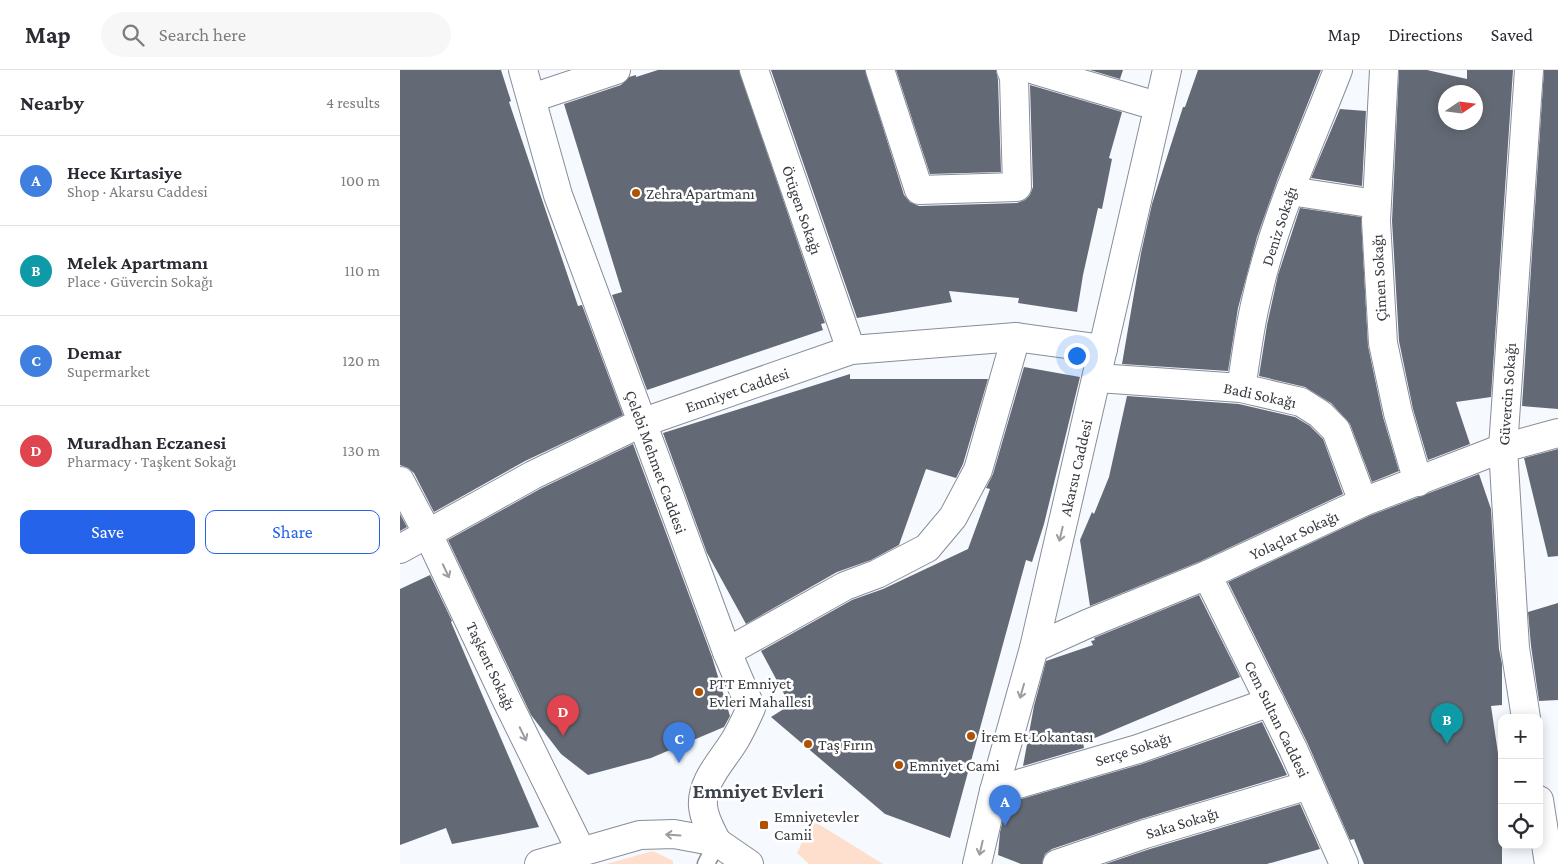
<!DOCTYPE html>
<html lang="en">
<head>
<meta charset="utf-8">
<style>
  :root { --surface:#fff; --page:#f7f7f7; --text:#2b2b33; --muted:#7c7c81; --line:#e1e1e2; --accent:#2563eb }
  body { margin:0; font-family:"Crimson Pro",serif; background:var(--page); color:var(--text) }
  .controls { position:absolute; right:15px; bottom:15px; display:grid; overflow:hidden; border-radius:10px; box-shadow:0 2px 12px #0003 }
  .controls button { width:45px; height:45px; display:grid; place-items:center; padding:0; border:0; border-bottom:1px solid var(--line); background:var(--surface); color:var(--text); font:25px sans-serif }
  .compass { position:absolute; left:1038px; top:15px; width:45px; height:45px; border-radius:50%; background:var(--surface); box-shadow:0 2px 12px #0003; rotate:77deg }
  .you { position:absolute; left:676px; top:285px; width:18px; height:18px; margin:-12px; border:4px solid #fff; border-radius:50%; background:#1a73e8; box-shadow:0 0 0 8px #1a73e833 }
  .badge { display:grid; place-items:center; width:32px; height:32px; border-radius:50%; background:var(--accent); color:#fff; font-size:16px; font-weight:700 }
  .pin { position:absolute; translate:-50% -41px; filter:drop-shadow(0 1px 2px #0008) }
  .pin::after { content:''; position:absolute; top:26px; width:18px; height:15px; background:inherit; clip-path:polygon(0 0,100% 0,50% 100%) }
  .list { margin:0; padding:0; list-style:none }
  h2 { display:flex; justify-content:space-between; align-items:center; height:65px; margin:0; padding:0 20px; font-size:21px }
  h2 small { font-size:16px; font-weight:400; color:var(--muted) }
  .list li { display:grid; grid-template-columns:32px 1fr auto; gap:15px; align-items:center; box-sizing:border-box; height:90px; padding:0 20px; border-top:1px solid var(--line) }
  .list b { display:block; font-size:19px; white-space:nowrap }
  .list p { margin:0; font-size:16px; white-space:nowrap; color:var(--muted) }
  .list em { font-size:16px; font-style:normal; color:var(--muted) }
  .actions { display:flex; gap:10px; padding:15px 20px }
  .actions a { flex:1; padding:11px 0; border:1px solid var(--accent); border-radius:10px; text-align:center; font-size:18px; color:var(--accent) }
  .actions .main { background:var(--accent); color:#fff }
  .icon { flex:none; width:28px; height:28px; fill:none; stroke:currentColor; stroke-width:2; stroke-linecap:round; stroke-linejoin:round }
  .map { position:relative; flex:none; width:1158px; height:794px; overflow:hidden }
  header { display:flex; align-items:center; gap:30px; box-sizing:border-box; height:70px; padding:0 25px; background:var(--surface); border-bottom:1px solid var(--line) }
  header strong { font-size:24px }
  nav { display:flex; gap:28px; margin-inline-start:auto; font-size:18px }
  .search { width:350px; height:45px; background:var(--page); display:flex; align-items:center; gap:12px; box-sizing:border-box; padding:0 18px; border-radius:28px; color:var(--muted); font-size:19px }
  main { display:flex }
  aside { flex:1; background:var(--surface) }
  .map>svg:first-child { display:block }
  .green { fill:#fedfce }
  .building { fill:#646a75; fill-rule:evenodd }
  .lines { fill:none; stroke-linecap:round; stroke-linejoin:round }
  .service-casing { stroke:#878d99; stroke-width:19 }
  .minor-casing { stroke:#878d99; stroke-width:30 }
  .tertiary-casing { stroke:#878d99; stroke-width:30 }
  .secondary-casing { stroke:#878d99; stroke-width:30 }
  .service { stroke:#fff; stroke-width:16 }
  .minor { stroke:#fff; stroke-width:28 }
  .tertiary { stroke:#fff; stroke-width:28 }
  .secondary { stroke:#fff; stroke-width:28 }
  .oneway { stroke:#9c9da0 }
  .poi-dot { fill:#b05201; stroke:#fff; stroke-width:2 }
  .labels { text-anchor:middle; dominant-baseline:central; stroke-width:5; stroke-linejoin:round; paint-order:stroke }
  .poi-label { font-size:16px; fill:#383b40; stroke:#fff; text-anchor:start }
  .street-label { font-size:16px; fill:#383b40; stroke:#fff }
  .district-label { font-size:21px; font-weight:bold; fill:#3c424c; stroke:#fff }
</style>
</head>
<body>
<header>
<strong>Map</strong>
<div class="search"><svg class="icon" aria-label="search" viewBox="0 0 24 24"><circle cx="10" cy="10" r="6"/><path d="M15 15l6 6"/></svg>Search here</div>
<nav><a>Map</a><a>Directions</a><a>Saved</a></nav>
</header>
<main>
<aside>
<h2>Nearby<small>4 results</small></h2>
<ul class="list">
<li><span class="badge" style="background:#3f7fe0">A</span><div><b>Hece Kırtasiye</b><p>Shop · Akarsu Caddesi</p></div><em>100 m</em></li>
<li><span class="badge" style="background:#0f9aa8">B</span><div><b>Melek Apartmanı</b><p>Place · Güvercin Sokağı</p></div><em>110 m</em></li>
<li><span class="badge" style="background:#3f7fe0">C</span><div><b>Demar</b><p>Supermarket</p></div><em>120 m</em></li>
<li><span class="badge" style="background:#e0444e">D</span><div><b>Muradhan Eczanesi</b><p>Pharmacy · Taşkent Sokağı</p></div><em>130 m</em></li>
</ul>
<div class="actions"><a class="main">Save</a><a>Share</a></div>
</aside>
<div class="map">
<svg width="1158" height="794" viewBox="0 0 1158 794">
  <rect width="100%" height="100%" fill="#f6f9fe"/>
  <g class="green">
    <polygon points="412,750 483,794 409,794 397,783"/>
    <polygon points="253,781 273,791 273,794 206,794"/>
  </g>
  <g class="building">
    <polygon points="0,0 101,0 111,31 109,32 178,236 182,235 223,345 125,391 34,442 14,403 8,398 0,395"/>
    <polygon points="258,0 339,0 425,253 421,254 423,260 247,320 212,225 222,222 164,34 221,15 229,7 236,5 236,7"/>
    <polygon points="371,0 465,0 504,125 510,132 519,136 617,133 625,130 630,125 633,117 630,15 722,42 709,88 712,89 702,139 698,138 683,205 677,242 618,233 619,228 549,221 552,232 457,248"/>
    <polygon points="496,0 596,0 598,10 601,102 530,104"/>
    <polygon points="690,0 723,0 720,9"/>
    <polygon points="798,0 921,0 878,108 857,167 838,238 828,301 722,294 741,183 752,134 783,37 785,37"/>
    <path d="M999 0H1027L1067 9V0H1113L1091 327 1056 332 1070 374 1028 390 1013 339 999 271 992 151ZM1046 22H1076V52H1046Z"/>
    <polygon points="1144,0 1158,0 1158,339 1122,336"/>
    <polygon points="940,39 966,41 962,116 911,108"/>
    <polygon points="900,138 961,147 968,276 983,347 999,401 972,412 950,354 931,333 905,317 859,306 867,255 878,205"/>
    <polygon points="624,297 680,307 644,454 632,492 626,490 550,768 485,744 371,647 390,635 361,581 452,530 483,519 568,479 590,419 586,418 593,404"/>
    <polygon points="450,304 450,309 588,309 563,394 556,408 526,399 499,475 471,490 437,502 346,554 307,483 263,363"/>
    <polygon points="727,326 839,334 895,347 910,356 923,369 943,424 801,491 690,536 680,470 692,442 694,444 709,407"/>
    <polygon points="233,374 312,587 330,646 324,657 251,688 188,705 161,684 131,645 48,470 140,419"/>
    <polygon points="1158,379 1158,486 1148,487 1124,388"/>
    <polygon points="1079,404 1091,439 1099,579 1102,594 1102,635 1091,636 1102,710 1102,794 964,794 954,769 950,770 907,672 828,512 969,446"/>
    <polygon points="0,444 7,457 0,461"/>
    <polygon points="30,505 52,551 51,552 139,757 52,774 46,758 0,775 0,519"/>
    <polygon points="799,525 840,607 683,673 684,678 623,696 634,636 646,591 693,575 691,571 695,570 694,568"/>
    <polygon points="1158,533 1158,630 1139,631 1131,576 1128,542"/>
    <polygon points="862,652 887,705 741,749 652,779 645,784 642,794 621,794 598,785 600,762 607,733 742,694"/>
    <polygon points="900,734 920,779 867,794 705,794 750,779"/>
  </g>
  <g class="lines">
    <defs>
      <polyline id="service" points="306,794 317,772"/>
      <g id="minor">
        <polyline points="354,0 451,280"/>
        <polyline points="480,0 519,120 617,117 614,7 611,0"/>
        <polyline points="635,0 743,32"/>
        <polyline points="984,0 976,151 983,273 998,343 1018,412"/>
        <polyline points="132,28 216,0"/>
        <polyline points="890,121 976,134"/>
        <polyline points="698,308 841,318 901,332 920,344 936,360 963,432"/>
        <path d="M841 318C846 289 849 259 856 231 873 151 909 75 938 0"/>
        <polyline points="0,411 28,464 107,631 181,781"/>
        <polyline points="0,479 133,405 241,353 451,280 616,267 703,279"/>
        <polyline points="807,505 893,679 944,794"/>
        <polyline points="634,578 687,554 807,505 963,432 1103,378 1158,363"/>
        <polyline points="327,582 445,516 477,504 527,478 553,447 578,400 616,267"/>
        <polyline points="1126,648 1115,578 1103,378 1129,0"/>
        <polyline points="594,721 738,679 870,632"/>
        <polyline points="1139,730 1149,794"/>
        <polyline points="657,794 745,764 909,715"/>
      </g>
      <path id="tertiary" d="M123 0 158 125 327 582 351 638C346 649 341 660 335 670 323 690 301 711 303 736 304 749 311 760 317 772"/>
      <g id="secondary">
        <polyline points="139,794 240,765 274,764 317,772 349,794"/>
        <polyline points="577,794 594,721 634,578 767,0"/>
      </g>
    </defs>
    <use href="#service" class="service-casing"/>
    <use href="#minor" class="minor-casing"/>
    <use href="#tertiary" class="tertiary-casing"/>
    <use href="#secondary" class="secondary-casing"/>
    <use href="#service" class="service"/>
    <use href="#minor" class="minor"/>
    <use href="#tertiary" class="tertiary"/>
    <use href="#secondary" class="secondary"/>
  </g>
  <defs><path id="oneway-shaft" d="M-6 0H5M1.5-3L5.5 0L1.5 3" fill="none" stroke-width="1.6" stroke-linecap="round" stroke-linejoin="round" transform="scale(1.25)"/></defs>
  <g class="oneway">
    <use href="#oneway-shaft" transform="translate(661 464) rotate(103)"/>
    <use href="#oneway-shaft" transform="translate(46 501) rotate(65)"/>
    <use href="#oneway-shaft" transform="translate(622 621) rotate(106)"/>
    <use href="#oneway-shaft" transform="translate(123 664) rotate(64)"/>
    <use href="#oneway-shaft" transform="translate(273 765) rotate(-176)"/>
    <use href="#oneway-shaft" transform="translate(581 778) rotate(103)"/>
  </g>
  <g class="poi-dot">
    <circle cx="236" cy="123" r="5"/>
    <circle cx="299" cy="622" r="5"/>
    <circle cx="571" cy="666" r="5"/>
    <circle cx="408" cy="674" r="5"/>
    <circle cx="499" cy="695" r="5"/>
    <rect x="359" y="750" width="10" height="10" rx="2.5"/>
  </g>
  <g class="labels">
    <g class="poi-label">
      <text x="246" y="123">Zehra Apartmanı</text>
      <text x="309" y="613">PTT Emniyet<tspan x="309" dy="18">Evleri Mahallesi</tspan></text>
      <text x="581" y="666">İrem Et Lokantası</text>
      <text x="418" y="674">Taş Fırın</text>
      <text x="509" y="695">Emniyet Cami</text>
      <text x="374" y="746">Emniyetevler<tspan x="374" dy="18">Camii</tspan></text>
    </g>
    <g class="street-label">
      <text transform="translate(402 140) rotate(71)">Ötügen Sokağı</text>
      <text transform="translate(879 156) rotate(-72)">Deniz Sokağı</text>
      <text transform="translate(979 208) rotate(-93)">Çimen Sokağı</text>
      <text transform="translate(337 320) rotate(-19)">Emniyet Caddesi</text>
      <text transform="translate(1107 324) rotate(-86)">Güvercin Sokağı</text>
      <text transform="translate(860 325) rotate(12)">Badi Sokağı</text>
      <text transform="translate(256 392) rotate(70)">Çelebi Mehmet Caddesi</text>
      <text transform="translate(676 398) rotate(-77)">Akarsu Caddesi</text>
      <text transform="translate(894 465) rotate(-25)">Yolaçlar Sokağı</text>
      <text transform="translate(91 596) rotate(65)">Taşkent Sokağı</text>
      <text transform="translate(877 649) rotate(64)">Cem Sultan Caddesi</text>
      <text transform="translate(733 679) rotate(-18)">Serçe Sokağı</text>
      <text transform="translate(782 753) rotate(-17)">Saka Sokağı</text>
    </g>
    <g class="district-label">
      <text x="358" y="721">Emniyet Evleri</text>
    </g>
  </g>
</svg>
<div class="controls">
<button>+</button>
<button>−</button>
<button><svg class="icon" aria-label="locate" viewBox="0 0 24 24"><circle cx="12" cy="12" r="6"/><path d="M12 2v4M12 18v4M2 12h4M18 12h4"/></svg></button>
</div>
<svg class="compass" viewBox="-18 -18 36 36"><path d="M0-13l5 13h-10z" fill="#e53935"/><path d="M0 13l5-13h-10z" fill="#7c7c81"/></svg>
<div class="you"></div>
<div class="pin badge" style="left:605px;top:756px;background:#3f7fe0">A</div>
<div class="pin badge" style="left:1047px;top:674px;background:#0f9aa8">B</div>
<div class="pin badge" style="left:279px;top:693px;background:#3f7fe0">C</div>
<div class="pin badge" style="left:163px;top:666px;background:#e0444e">D</div>
</div>
</main>
</body>
</html>
